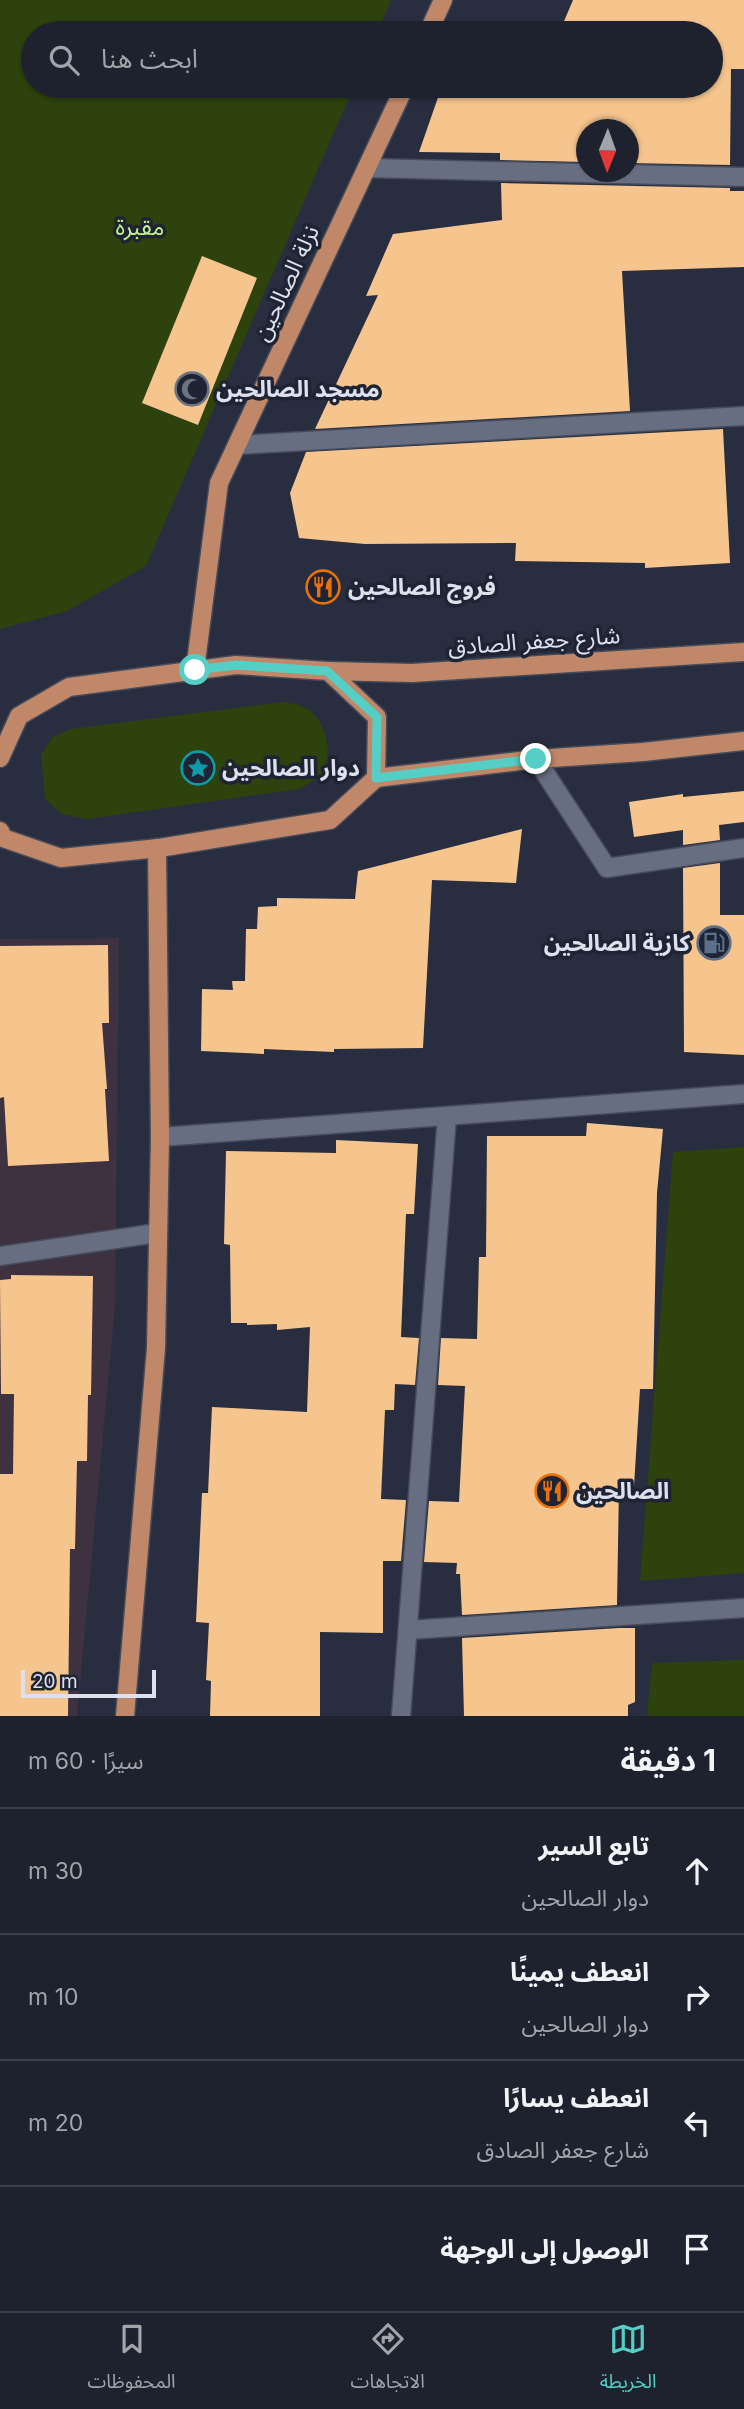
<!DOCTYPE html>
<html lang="ar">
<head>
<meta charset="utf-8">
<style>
  :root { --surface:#1e222f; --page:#2b2f3b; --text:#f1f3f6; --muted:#a1a4aa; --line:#3c3f4b; --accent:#55cec5 }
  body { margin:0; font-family:Inter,"Noto Sans Arabic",sans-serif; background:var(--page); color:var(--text); direction:rtl }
  .compass { position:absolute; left:576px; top:119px; width:63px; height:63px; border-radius:50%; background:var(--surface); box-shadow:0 2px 5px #0004; rotate:181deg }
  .scale { position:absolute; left:21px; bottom:18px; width:135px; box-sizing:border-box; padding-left:7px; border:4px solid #dde1ed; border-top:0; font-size:19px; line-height:24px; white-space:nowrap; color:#dde1ed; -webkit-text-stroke:5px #1f2435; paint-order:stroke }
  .stop { position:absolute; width:21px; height:21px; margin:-16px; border:5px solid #55cec5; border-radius:50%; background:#fff }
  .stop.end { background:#55cec5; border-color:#fff; box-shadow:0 2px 7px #0008 }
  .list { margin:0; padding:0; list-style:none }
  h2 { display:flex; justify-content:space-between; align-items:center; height:91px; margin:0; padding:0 28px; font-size:30px }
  h2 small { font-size:23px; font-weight:400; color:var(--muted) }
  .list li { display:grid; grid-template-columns:46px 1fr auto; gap:21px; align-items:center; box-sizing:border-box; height:126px; padding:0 28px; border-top:2px solid var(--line) }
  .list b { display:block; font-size:26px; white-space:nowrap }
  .list p { margin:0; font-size:23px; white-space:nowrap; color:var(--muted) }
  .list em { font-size:23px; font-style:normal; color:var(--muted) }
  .icon { flex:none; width:38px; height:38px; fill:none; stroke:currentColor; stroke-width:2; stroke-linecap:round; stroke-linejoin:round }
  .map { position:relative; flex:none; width:744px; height:1716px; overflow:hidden; direction:ltr }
  .search { position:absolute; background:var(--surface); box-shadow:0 2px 5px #0004; left:21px; right:21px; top:21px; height:77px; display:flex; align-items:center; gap:18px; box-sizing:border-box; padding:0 24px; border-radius:38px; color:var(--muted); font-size:26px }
  .sheet { height:595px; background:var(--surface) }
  nav { display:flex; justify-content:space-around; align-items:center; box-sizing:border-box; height:98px; border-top:2px solid var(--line); background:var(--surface); font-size:19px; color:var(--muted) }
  nav a { display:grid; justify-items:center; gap:4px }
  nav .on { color:var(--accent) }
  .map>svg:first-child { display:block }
  .commercial { fill:#3e3140 }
  .green { fill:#2d420d }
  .building { fill:#f6c58e }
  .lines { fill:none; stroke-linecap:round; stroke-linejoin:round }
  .minor-casing { stroke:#464b5a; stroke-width:21 }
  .major-casing { stroke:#464b5a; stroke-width:21 }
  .minor { stroke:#676e82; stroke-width:18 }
  .major { stroke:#c08869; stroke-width:18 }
  .route { stroke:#55cec5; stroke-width:9 }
  .labels { text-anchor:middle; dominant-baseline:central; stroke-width:7; stroke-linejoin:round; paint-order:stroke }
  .park-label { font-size:23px; fill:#c3f38a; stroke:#1f2435 }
  .street-label { font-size:23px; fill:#dde1ed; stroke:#1f2435 }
  .poi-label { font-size:23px; font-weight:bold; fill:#dde1ed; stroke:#1f2435; text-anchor:start }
</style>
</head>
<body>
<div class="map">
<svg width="744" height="1716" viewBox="0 0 744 1716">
  <rect width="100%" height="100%" fill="#282e3f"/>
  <polygon class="commercial" points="119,938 115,1306 77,1716 0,1716 0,939"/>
  <g class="green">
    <polygon points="0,0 391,0 377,33 33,33 33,86 354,86 146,566 67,611 0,629"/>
    <path d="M283 702C290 703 298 704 304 707 326 717 335 755 321 774 316 780 306 785 299 789L87 819 62 814 45 799 41 754 53 737 71 729Z"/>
    <polygon points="744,1147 744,1573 640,1581 673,1152"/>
    <polygon points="744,1660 744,1716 647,1716 652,1663"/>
  </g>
  <g class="building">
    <polygon points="573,0 744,0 744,69 731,69 730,165 628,163 628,130 586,130 586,162 500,160 500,153 419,152 442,86 711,86 711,33 559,33"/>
    <polygon points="501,183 730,188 730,191 744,191 744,267 622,271 630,411 315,429 378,295 366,296 393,234 502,220"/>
    <polygon points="202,256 257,278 198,425 142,403"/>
    <polygon points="723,429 730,563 645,568 645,563 515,561 516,543 365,544 299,538 290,493 306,452"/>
    <polygon points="744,791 744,822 719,825 720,840 683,845 683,830 634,837 629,802 683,794 683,797"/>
    <polygon points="522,829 516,883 432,880 423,1048 334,1049 334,1052 264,1049 264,1054 201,1051 202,989 233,990 232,981 245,981 246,929 257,929 258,907 277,906 277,898 355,899 358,871"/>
    <polygon points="720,863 720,915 744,915 744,1055 684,1052 683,868"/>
    <polygon points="108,945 109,1023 102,1023 107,1089 105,1089 109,1161 8,1166 4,1097 0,1098 0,946"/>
    <polygon points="587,1123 663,1129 657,1193 653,1389 640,1389 634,1486 619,1485 617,1605 462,1615 460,1574 456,1574 457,1563 424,1562 429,1501 459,1502 465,1386 438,1385 441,1338 477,1339 479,1257 486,1257 487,1136 586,1136"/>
    <polygon points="336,1140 418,1144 414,1214 406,1214 401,1337 419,1338 415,1385 395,1384 394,1410 385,1410 381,1499 406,1500 401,1561 383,1561 383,1633 320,1632 320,1716 210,1716 211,1681 206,1680 209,1623 196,1622 202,1493 208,1493 212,1407 307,1412 310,1327 277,1330 277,1324 247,1325 247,1323 231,1323 230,1245 224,1244 226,1151 336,1153"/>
    <polygon points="11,1275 93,1276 91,1395 88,1395 87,1461 77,1461 75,1549 70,1549 68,1716 0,1716 0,1474 13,1474 14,1394 1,1394 0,1280 11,1279"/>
    <polygon points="619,1628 635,1628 635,1702 628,1705 628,1716 464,1716 462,1638"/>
  </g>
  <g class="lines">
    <defs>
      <g id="minor">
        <polyline points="368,168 744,177"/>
        <polyline points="237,445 744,416"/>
        <polyline points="536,759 607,868 744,848"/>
        <polyline points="160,1137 744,1094"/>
        <polyline points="0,1256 157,1233"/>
        <polyline points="408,1630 744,1608"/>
        <polyline points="401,1716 447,1116"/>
      </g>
      <g id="major">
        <polyline points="428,33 443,0"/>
        <polyline points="195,670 219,483 405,86"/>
        <polyline points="328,671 412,673 744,652"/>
        <polyline points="0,758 19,716 69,687 236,665 328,671 377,717 376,778 330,820 159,848 61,858 3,838 0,831"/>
        <polyline points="376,778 536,759 643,752 744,741"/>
        <polyline points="125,1716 156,1348 160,1137 157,848"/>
      </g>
    </defs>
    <use href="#minor" class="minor-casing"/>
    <use href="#major" class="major-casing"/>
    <use href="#minor" class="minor"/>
    <use href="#major" class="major"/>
  </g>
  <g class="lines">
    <polyline class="route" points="195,670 236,665 327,671 377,717 376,778 536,759"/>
  </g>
  <defs>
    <symbol id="mosque-ring" viewBox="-11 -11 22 22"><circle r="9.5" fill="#1f2435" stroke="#6b7280" stroke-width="1.5"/><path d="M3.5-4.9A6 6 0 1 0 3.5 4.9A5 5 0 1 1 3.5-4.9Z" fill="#6b7280"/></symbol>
    <symbol id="restaurant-ring" viewBox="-11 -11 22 22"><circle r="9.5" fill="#1f2435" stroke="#e8710a" stroke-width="1.5"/><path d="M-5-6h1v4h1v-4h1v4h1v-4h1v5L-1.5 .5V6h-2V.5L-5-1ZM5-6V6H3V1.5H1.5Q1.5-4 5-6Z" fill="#e8710a"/></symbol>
    <symbol id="sight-ring" viewBox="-11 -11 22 22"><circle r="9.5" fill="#1f2435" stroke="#0f9aa8" stroke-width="1.5"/><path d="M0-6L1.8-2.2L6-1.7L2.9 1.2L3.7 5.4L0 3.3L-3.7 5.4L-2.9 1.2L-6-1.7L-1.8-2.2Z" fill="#0f9aa8"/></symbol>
    <symbol id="fuel-ring" viewBox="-11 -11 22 22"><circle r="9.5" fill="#1f2435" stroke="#5c6f8a" stroke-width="1.5"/><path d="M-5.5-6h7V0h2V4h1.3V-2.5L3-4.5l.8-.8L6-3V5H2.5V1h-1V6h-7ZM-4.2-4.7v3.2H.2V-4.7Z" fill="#5c6f8a"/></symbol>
  </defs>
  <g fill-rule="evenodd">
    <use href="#mosque-ring" x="173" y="370" width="38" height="38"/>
    <use href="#restaurant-ring" x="304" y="568" width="38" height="38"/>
    <use href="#sight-ring" x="179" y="749" width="38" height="38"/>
    <use href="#fuel-ring" x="695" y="924" width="38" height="38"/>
    <use href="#restaurant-ring" x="533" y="1472" width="38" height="38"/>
  </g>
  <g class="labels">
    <g class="park-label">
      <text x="140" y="227">مقبرة</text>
    </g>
    <g class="street-label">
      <text transform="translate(286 283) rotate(-65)">نزلة الصالحين</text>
      <text transform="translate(534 641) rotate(-4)">شارع جعفر الصادق</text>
    </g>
    <g class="poi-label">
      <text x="216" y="389">مسجد الصالحين</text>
      <text x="348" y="587">فروج الصالحين</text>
      <text x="222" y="768">دوار الصالحين</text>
      <text x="690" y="943" text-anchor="end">كازية الصالحين</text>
      <text x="576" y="1491">الصالحين</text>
    </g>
  </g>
</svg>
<svg class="compass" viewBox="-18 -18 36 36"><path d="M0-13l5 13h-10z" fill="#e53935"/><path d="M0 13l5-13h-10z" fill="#a1a4aa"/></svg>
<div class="scale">20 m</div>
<div class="stop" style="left:195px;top:670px"></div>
<div class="stop end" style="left:536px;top:759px"></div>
<div class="search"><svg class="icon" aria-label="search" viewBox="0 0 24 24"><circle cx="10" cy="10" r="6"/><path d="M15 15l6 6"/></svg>ابحث هنا</div>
</div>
<section class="sheet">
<h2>1 دقيقة<small>سيرًا · 60 m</small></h2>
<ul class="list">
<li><svg class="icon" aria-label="ahead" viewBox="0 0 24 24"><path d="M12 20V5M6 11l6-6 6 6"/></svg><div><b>تابع السير</b><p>دوار الصالحين</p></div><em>30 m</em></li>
<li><svg class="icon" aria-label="right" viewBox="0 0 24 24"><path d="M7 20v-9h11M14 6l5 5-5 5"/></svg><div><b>انعطف يمينًا</b><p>دوار الصالحين</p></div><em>10 m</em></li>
<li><svg class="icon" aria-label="left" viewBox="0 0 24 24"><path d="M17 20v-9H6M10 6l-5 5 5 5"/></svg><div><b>انعطف يسارًا</b><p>شارع جعفر الصادق</p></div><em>20 m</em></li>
<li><svg class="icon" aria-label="arrive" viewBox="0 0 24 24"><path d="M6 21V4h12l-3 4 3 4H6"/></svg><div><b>الوصول إلى الوجهة</b></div></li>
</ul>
</section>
<nav>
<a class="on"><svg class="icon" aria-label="map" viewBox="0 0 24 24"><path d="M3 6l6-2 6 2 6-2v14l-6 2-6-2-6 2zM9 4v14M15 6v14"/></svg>الخريطة</a>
<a><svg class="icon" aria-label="directions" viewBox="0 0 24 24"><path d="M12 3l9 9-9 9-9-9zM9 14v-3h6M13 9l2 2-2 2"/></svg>الاتجاهات</a>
<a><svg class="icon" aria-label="saved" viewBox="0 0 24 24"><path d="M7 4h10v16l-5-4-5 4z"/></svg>المحفوظات</a>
</nav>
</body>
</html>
